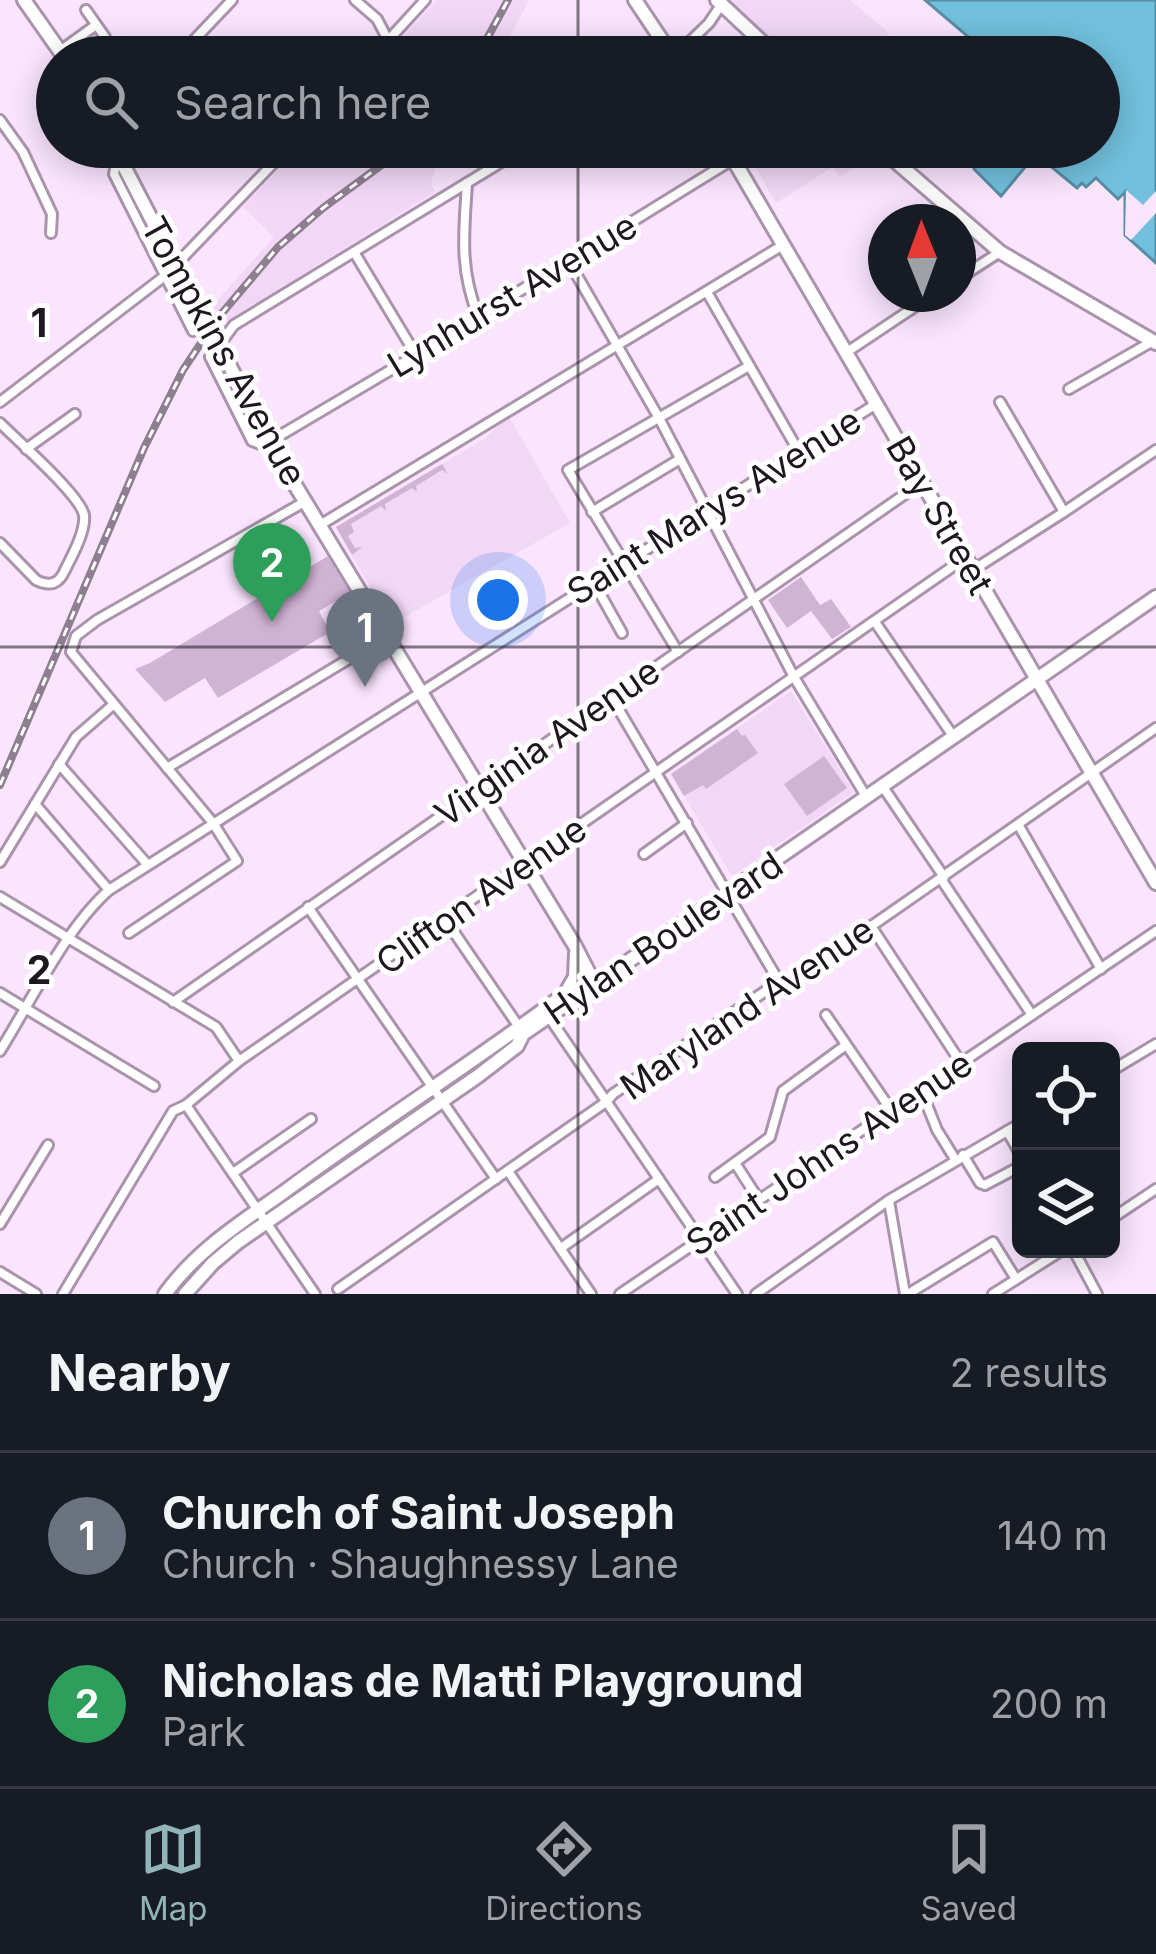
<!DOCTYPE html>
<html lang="en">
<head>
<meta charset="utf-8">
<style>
  :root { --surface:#171b24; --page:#242831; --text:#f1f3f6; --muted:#9ea1a6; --line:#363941; --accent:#90b4b7 }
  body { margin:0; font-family:Inter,sans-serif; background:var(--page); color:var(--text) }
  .controls { position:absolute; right:36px; bottom:36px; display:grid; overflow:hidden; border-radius:18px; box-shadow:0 6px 30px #0003 }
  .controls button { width:108px; height:108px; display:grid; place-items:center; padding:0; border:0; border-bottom:3px solid var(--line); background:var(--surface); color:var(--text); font:60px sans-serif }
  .compass { position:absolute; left:868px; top:204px; width:108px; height:108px; border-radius:50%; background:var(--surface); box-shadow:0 6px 30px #0003; rotate:359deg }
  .you { position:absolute; left:498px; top:600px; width:42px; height:42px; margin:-30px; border:9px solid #fff; border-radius:50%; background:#1a73e8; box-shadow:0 0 0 18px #1a73e833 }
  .badge { display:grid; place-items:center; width:78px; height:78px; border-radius:50%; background:var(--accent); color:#fff; font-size:39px; font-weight:700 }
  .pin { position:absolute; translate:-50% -99px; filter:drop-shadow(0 3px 6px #0008) }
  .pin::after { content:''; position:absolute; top:63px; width:42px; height:36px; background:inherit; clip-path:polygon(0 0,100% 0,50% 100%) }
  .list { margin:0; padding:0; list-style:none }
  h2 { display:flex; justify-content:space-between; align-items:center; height:156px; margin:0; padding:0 48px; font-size:51px }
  h2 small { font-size:39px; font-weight:400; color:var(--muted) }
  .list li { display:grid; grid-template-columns:78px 1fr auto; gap:36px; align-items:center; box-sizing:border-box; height:168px; padding:0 48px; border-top:3px solid var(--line) }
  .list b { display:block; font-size:45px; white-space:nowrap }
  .list p { margin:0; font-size:39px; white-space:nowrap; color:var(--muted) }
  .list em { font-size:39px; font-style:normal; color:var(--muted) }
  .icon { flex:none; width:66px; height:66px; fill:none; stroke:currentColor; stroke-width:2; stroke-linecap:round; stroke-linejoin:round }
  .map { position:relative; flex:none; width:1156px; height:1294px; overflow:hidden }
  .search { position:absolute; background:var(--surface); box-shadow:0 6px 30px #0003; left:36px; right:36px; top:36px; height:132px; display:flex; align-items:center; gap:30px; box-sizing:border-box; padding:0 42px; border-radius:66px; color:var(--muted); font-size:45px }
  .sheet { height:492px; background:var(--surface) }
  nav { display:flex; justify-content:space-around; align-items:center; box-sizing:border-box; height:168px; border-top:3px solid var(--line); background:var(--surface); font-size:33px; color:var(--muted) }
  nav a { display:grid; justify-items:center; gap:6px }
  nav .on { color:var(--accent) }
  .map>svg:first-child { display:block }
  .built { fill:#f2d7f7 }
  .green { fill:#d1b3d6 }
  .water { fill:#71c0dd; stroke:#588da4; stroke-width:3 }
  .pier { fill:#fae4fe }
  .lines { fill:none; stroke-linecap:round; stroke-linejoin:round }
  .street-casing { stroke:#a994ac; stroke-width:14 }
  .secondary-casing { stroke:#a994ac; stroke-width:18 }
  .street { stroke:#fff; stroke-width:8 }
  .secondary { stroke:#fff; stroke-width:12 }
  .rail-casing { stroke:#8e7f90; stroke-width:8 }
  .rail { stroke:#fff; stroke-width:3; stroke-dasharray:9; stroke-linecap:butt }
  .secondary-bridge-casing { stroke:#a994ac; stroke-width:18; stroke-linecap:butt }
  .secondary-bridge { stroke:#fff; stroke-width:12 }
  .grid { fill:none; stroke:#1e171f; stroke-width:3; stroke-opacity:0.55 }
  .labels { text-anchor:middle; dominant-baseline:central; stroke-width:10; stroke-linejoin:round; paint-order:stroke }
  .street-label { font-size:36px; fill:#1e171f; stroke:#fff }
  .grid-label { font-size:39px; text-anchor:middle; font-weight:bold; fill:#1e171f; stroke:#fff; stroke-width:10; stroke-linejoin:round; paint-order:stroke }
</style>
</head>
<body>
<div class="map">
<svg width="1156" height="1294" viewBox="0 0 1156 1294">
  <rect width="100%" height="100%" fill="#fae4fe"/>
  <g class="built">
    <polygon points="437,0 529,0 499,57 384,57"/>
    <polygon points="728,0 850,0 889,33 867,57 791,57"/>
    <polygon points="300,147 441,147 431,184 435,192 220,325 211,308 274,237 243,207"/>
    <polygon points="763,147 871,147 877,152 840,177 833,167 776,203 749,156"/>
    <polygon points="509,417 570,523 392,624 336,528 484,439"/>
    <polygon points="791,691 854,792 732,876 671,774"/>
  </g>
  <g class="green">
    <polygon points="442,464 448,474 442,470 416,486 417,492 412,488 385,504 386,511 381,506 351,524 354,532 348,536 355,548 362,547 352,555 336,527"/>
    <polygon points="328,556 350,593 319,611 330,632 218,698 205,678 165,702 135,669 150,663"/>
    <polygon points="801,577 820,605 831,599 851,627 832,639 811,611 787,628 768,600"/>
    <polygon points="737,729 742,736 745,735 758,753 706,789 703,785 684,796 671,774"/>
    <polygon points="824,756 847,788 807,816 784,784"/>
    <polygon points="424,1101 426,1103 278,1209 277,1206 320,1173"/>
  </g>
  <polygon class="water" points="925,0 1156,0 1156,263 1125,235 1125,192 1118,199 1096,178 1086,187 1082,183 1077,188 1036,154 1001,196 974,169 992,147 1099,147 1099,57 981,57 967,46 971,39"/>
  <polygon class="pier" points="1126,190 1143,205 1156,191 1156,213 1131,240 1125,235"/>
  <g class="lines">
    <defs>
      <g id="street">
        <polyline points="355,0 377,19 388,40"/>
        <polyline points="86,10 105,37"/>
        <polyline points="60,51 96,25"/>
        <polyline points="178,57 232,0"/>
        <polyline points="318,57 327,48"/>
        <polyline points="373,57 425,0"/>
        <polyline points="674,57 709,23 721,5"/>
        <polyline points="0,120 23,152 52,214 51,233"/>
        <polyline points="526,147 234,325 210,357 252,441 260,444 269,442 416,355 753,147"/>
        <polyline points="117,159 114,174 193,331"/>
        <path d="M467 183C464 233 459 267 478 316"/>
        <polyline points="354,252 416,355"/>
        <polyline points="568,260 659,418 794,677 867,798"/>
        <polyline points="958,279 1000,252"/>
        <polyline points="707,292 799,452"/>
        <polyline points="847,352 934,294"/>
        <polyline points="1069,389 1153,341"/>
        <polyline points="0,402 166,275 289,147"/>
        <polyline points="1000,402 1064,512"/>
        <path d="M0 423C18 441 80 495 84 515 86 531 72 556 65 570 59 584 50 587 36 580L0 543"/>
        <polyline points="26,449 75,414"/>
        <polyline points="592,512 680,459"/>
        <polyline points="320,525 783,245"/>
        <polyline points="973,570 1064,512 1156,450"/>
        <polyline points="593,581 622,633"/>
        <polyline points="875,622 953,736"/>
        <polyline points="678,652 568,470 749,366"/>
        <polyline points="612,698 781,985"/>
        <polyline points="59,764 147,864"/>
        <polyline points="167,768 387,636"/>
        <polyline points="883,787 944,877"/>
        <polyline points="35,804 109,890"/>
        <polyline points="1019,826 1101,969"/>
        <polyline points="644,854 687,823"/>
        <polyline points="0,862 76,737 114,704"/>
        <polyline points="941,879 1032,1015"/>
        <polyline points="0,897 216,1027 239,1061"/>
        <polyline points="308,907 496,1179"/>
        <polyline points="445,919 519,1027"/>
        <polyline points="871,926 961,1063"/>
        <polyline points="129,933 237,861 213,823 71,652 76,636 97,620 306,501"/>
        <polyline points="0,993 154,1086"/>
        <polyline points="173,1002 921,483"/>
        <polyline points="826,1015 891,1110"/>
        <polyline points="549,1017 737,1294"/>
        <path d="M0 1051C31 1001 66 928 109 890L876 404"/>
        <polyline points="1111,1071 1156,1044"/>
        <polyline points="921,1090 937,1130 955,1159"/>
        <polyline points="186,1105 315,1294"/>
        <polyline points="1007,1131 1021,1155"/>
        <polyline points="963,1155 980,1183 985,1185 1021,1166"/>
        <polyline points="735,1163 759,1200"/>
        <polyline points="508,1171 591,1294"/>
        <polyline points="233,1173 311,1119"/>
        <polyline points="715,1177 770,1137 783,1091 846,1045"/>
        <polyline points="889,1201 905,1294"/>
        <polyline points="1111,1219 1156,1189"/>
        <polyline points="0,1224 48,1145"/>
        <polyline points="561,1248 659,1179"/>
        <polyline points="1073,1249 1097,1294"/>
        <polyline points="0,1272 36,1294"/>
        <polyline points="338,1289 606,1102 613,1094 770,988 791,982 1156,728"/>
        <polyline points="63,1294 173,1111 186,1105 239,1061 965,558"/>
        <polyline points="620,1294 1156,931"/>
        <polyline points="756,1294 889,1200 1021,1123"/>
        <polyline points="908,1294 993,1242 1016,1279"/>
        <polyline points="993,1294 1064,1249"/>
      </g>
      <g id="secondary">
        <polyline points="24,0 64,57"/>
        <polyline points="635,0 673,57"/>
        <polyline points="717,0 778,57"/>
        <polyline points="114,147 172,259"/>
        <polyline points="726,147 1156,883"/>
        <polyline points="879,147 1000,252 1156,343"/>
        <polyline points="181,274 205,319"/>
        <polyline points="222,351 269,442 575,946 595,985"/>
        <path d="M165 1294C197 1250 240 1223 284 1192 376 1124 473 1063 565 994L575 977 576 953"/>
        <polyline points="185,1294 213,1263 238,1242 478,1076 517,1046 523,1034 1156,597"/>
      </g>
    </defs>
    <use href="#street" class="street-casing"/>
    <use href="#secondary" class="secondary-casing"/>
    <use href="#street" class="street"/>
    <use href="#secondary" class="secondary"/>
    <defs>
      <g id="rail">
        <polyline points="477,57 508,0"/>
        <polyline points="0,785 144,448 183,370 217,319 278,247 323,208 406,147"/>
      </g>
    </defs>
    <use href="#rail" class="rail-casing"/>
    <use href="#rail" class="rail"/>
    <defs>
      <g id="secondary-bridge">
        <polyline points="172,259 181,274"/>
        <polyline points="205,319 222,351"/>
      </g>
    </defs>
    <use href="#secondary-bridge" class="secondary-bridge-casing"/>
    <use href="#secondary-bridge" class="secondary-bridge"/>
  </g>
  <path class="grid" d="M578 0V57M578 147V1294M0 647H1156"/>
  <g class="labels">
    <g class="street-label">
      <text transform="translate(512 295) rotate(-31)">Lynhurst Avenue</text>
      <text transform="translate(224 351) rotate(61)">Tompkins Avenue</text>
      <text transform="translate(714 506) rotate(-32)">Saint Marys Avenue</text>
      <text transform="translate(940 515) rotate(60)">Bay Street</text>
      <text transform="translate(547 742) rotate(-35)">Virginia Avenue</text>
      <text transform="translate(481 895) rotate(-35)">Clifton Avenue</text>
      <text transform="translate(663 938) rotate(-34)">Hylan Boulevard</text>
      <text transform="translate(747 1008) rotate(-34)">Maryland Avenue</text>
      <text transform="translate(829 1153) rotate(-34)">Saint Johns Avenue</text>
    </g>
  </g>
  <g class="grid-label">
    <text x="39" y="337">1</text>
    <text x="39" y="984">2</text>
  </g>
</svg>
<div class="controls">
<button><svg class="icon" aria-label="locate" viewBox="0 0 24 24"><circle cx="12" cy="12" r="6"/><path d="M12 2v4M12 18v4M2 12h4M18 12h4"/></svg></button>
<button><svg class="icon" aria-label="layers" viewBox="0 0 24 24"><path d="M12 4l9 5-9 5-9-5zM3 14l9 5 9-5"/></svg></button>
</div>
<svg class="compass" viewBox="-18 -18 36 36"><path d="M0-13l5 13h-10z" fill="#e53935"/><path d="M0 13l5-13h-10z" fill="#9ea1a6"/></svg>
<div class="you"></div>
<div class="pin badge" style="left:365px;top:687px;background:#6b7280">1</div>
<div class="pin badge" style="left:272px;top:622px;background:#2e9e5b">2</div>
<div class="search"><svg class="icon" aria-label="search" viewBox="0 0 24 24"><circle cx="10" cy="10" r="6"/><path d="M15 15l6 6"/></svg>Search here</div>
</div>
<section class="sheet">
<h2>Nearby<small>2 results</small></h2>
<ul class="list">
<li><span class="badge" style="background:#6b7280">1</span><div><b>Church of Saint Joseph</b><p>Church · Shaughnessy Lane</p></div><em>140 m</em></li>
<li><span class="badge" style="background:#2e9e5b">2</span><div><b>Nicholas de Matti Playground</b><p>Park</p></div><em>200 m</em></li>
</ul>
</section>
<nav>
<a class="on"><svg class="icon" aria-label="map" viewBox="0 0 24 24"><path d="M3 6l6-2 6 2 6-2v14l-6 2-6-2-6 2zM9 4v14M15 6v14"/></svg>Map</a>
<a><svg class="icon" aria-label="directions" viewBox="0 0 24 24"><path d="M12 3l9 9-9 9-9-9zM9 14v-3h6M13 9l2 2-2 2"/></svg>Directions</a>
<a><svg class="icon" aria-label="saved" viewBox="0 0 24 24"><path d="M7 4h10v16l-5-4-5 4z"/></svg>Saved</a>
</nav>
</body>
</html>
